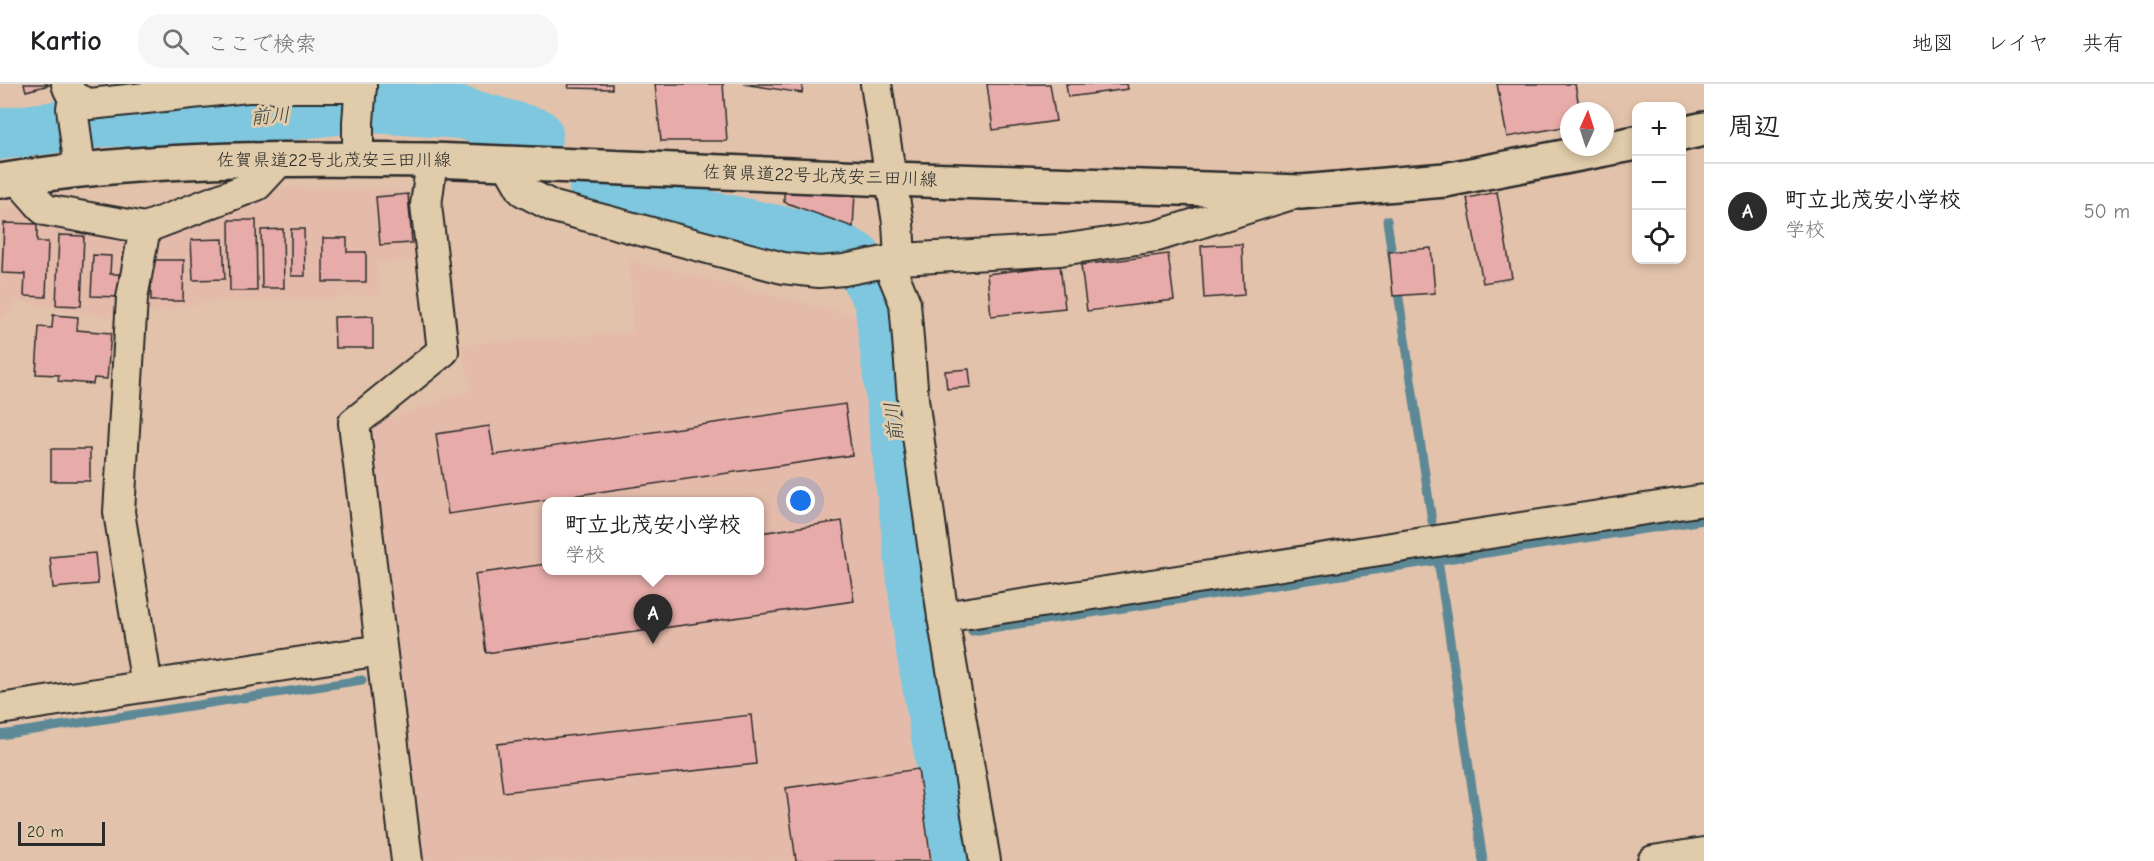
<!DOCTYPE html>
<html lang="ja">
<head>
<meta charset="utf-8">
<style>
  :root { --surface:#fff; --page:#f6f6f6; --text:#202124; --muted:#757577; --line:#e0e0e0; --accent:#2b2b2b }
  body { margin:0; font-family:"Comic Neue","Klee One",sans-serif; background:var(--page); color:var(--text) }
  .controls { position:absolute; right:18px; top:18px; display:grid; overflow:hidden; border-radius:12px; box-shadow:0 3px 9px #0003 }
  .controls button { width:54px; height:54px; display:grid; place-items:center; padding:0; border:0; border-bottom:2px solid var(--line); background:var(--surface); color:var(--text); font:30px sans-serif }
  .compass { position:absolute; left:1560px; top:18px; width:54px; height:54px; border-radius:50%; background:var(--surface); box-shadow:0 3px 9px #0003; rotate:3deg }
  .scale { position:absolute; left:18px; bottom:15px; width:87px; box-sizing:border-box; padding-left:6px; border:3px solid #2b2b2b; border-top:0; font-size:16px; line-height:21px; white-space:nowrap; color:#2b2b2b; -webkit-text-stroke:4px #e0cbaa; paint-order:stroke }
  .you { position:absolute; left:801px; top:417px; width:21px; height:21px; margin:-15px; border:4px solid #fff; border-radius:50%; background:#1a73e8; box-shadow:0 0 0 9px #1a73e833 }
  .badge { display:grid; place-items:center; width:39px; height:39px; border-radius:50%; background:var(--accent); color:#fff; font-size:20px; font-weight:700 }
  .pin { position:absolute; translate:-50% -50px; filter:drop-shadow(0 2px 3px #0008) }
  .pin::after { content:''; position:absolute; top:32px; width:21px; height:18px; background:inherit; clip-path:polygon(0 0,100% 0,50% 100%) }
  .popup { position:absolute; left:542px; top:413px; width:222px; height:78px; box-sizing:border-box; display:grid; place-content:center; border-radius:12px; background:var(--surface); filter:drop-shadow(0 2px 4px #0005); font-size:20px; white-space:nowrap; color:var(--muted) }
  .popup b { font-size:22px; color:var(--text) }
  .popup::after { content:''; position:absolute; left:50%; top:100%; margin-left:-12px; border:12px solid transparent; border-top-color:var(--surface) }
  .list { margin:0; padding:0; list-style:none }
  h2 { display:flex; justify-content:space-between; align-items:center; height:78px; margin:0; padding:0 24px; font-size:26px }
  h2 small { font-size:20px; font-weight:400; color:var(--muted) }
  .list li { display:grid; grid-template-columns:39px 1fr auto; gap:18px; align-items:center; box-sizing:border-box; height:96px; padding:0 24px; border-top:2px solid var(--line) }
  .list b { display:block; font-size:22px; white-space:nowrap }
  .list p { margin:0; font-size:20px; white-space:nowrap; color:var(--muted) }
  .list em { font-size:20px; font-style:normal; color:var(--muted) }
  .icon { flex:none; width:33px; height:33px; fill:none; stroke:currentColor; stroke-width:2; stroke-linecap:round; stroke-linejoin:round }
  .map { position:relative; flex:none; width:1704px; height:777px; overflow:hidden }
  header { display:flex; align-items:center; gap:36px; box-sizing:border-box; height:84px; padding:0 30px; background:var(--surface); border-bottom:2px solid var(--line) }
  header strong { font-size:28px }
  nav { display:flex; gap:33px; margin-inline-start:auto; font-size:21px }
  .search { width:420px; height:54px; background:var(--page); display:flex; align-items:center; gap:15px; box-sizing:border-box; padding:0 21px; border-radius:24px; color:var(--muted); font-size:22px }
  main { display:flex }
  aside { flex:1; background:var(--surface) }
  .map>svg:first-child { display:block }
  .built { fill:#e4bbaa; fill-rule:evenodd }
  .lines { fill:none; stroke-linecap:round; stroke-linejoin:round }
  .stream { stroke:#5d8997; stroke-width:9 }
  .river { stroke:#7ec7df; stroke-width:52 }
  .building { fill:#e7aca9; stroke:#2b2b2b; stroke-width:1.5 }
  .minor-casing { stroke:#2b2b2b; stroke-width:34 }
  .primary-casing { stroke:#2b2b2b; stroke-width:38 }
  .minor { stroke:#e0cbaa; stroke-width:30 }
  .primary { stroke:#e0cbaa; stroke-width:33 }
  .labels { text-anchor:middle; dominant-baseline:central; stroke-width:6; stroke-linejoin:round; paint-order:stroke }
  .street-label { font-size:18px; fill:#2b2b2b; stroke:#e0cbaa }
  .water-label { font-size:20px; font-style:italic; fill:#374246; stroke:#e0cbaa }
</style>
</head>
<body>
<header>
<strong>Kartio</strong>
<div class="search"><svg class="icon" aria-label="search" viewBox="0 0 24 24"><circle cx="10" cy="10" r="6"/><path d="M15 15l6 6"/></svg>ここで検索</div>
<nav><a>地図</a><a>レイヤ</a><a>共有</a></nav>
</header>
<main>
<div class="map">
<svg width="1704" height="777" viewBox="0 0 1704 777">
  <rect width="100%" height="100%" fill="#e2c2aa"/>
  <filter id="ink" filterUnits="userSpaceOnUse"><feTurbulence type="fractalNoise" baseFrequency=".0167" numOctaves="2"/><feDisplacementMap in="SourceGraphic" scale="12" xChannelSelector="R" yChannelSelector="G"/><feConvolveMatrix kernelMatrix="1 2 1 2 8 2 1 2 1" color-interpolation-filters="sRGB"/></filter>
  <g filter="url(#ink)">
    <g class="built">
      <polygon points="275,103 417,107 420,176 376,180 382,210 322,215 220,216 119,235 18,217 0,236 0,126 17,123 146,154"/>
      <path d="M630 176 865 234 945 777H419L366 343 471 305 461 260 632 248ZM546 418H760V486H546Z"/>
    </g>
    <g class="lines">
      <g class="stream">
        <polyline points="1387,136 1393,178"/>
        <polyline points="1397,201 1432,437"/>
        <polyline points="1438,476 1483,777"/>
        <polyline points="972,547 1704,436"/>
        <polyline points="0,651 362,596"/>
      </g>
      <g class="river">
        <polyline points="0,50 104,37 269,33 360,22 462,29 537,50"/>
        <polyline points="595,103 657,122 829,158 856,174 880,216 920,555 959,777"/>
      </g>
    </g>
    <g class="building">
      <polygon points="24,0 48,0 49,1 26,7"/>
      <polygon points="569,0 612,0 612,5 568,4"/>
      <polygon points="655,0 723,0 727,57 661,57"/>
      <polygon points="743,0 803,0 802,9"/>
      <polygon points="987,0 1050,0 1056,37 993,46"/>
      <polygon points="1066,0 1127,0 1128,5 1068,13"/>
      <polygon points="1497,0 1575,0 1580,27 1569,27 1569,42 1507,53"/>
      <polygon points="784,105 855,109 853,143 784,118"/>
      <polygon points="1497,108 1512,194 1483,199 1467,114"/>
      <polygon points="408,110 412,159 380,161 376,113"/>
      <polygon points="229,136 256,136 257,207 230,207"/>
      <polygon points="4,139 37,140 37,158 48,158 46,213 24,212 25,190 2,189"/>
      <polygon points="283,145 284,204 262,204 261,146"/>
      <polygon points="291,145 304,145 305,192 291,192"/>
      <polygon points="59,151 84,152 81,222 56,221"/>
      <polygon points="323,154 347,154 347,168 366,168 366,198 323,198"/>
      <polygon points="223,155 225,195 193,196 191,156"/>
      <polygon points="1242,160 1244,211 1204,214 1201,162"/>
      <polygon points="1431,164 1435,209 1393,212 1389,168"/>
      <polygon points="1168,170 1174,216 1087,227 1081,181"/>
      <polygon points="93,171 111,172 110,190 119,190 118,213 91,212"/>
      <polygon points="151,176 184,176 183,217 151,217"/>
      <polygon points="1060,181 1065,224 991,232 987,190"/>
      <polygon points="53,231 78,233 77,246 111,249 107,295 94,294 93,300 58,297 59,291 36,290 39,243 52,244"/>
      <polygon points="373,232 373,264 335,264 334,233"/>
      <polygon points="969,285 971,303 947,305 945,287"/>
      <polygon points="845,320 852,371 448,430 436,350 489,342 494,371"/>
      <rect x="51" y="365" width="39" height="32"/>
      <polygon points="842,437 854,517 486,569 475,490 546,480 546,486 760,486 760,449"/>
      <polygon points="95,469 98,500 53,504 50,473"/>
      <polygon points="751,631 756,680 503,708 497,660"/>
      <polygon points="918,685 931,777 796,777 786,704"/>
    </g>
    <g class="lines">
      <defs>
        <g id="minor">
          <path d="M67 0C71 14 77 16 90 20L247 3H361"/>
          <polyline points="876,0 898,139 900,175"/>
          <polyline points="75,15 72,24 80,85"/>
          <polyline points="358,75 358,38 361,0"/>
          <polyline points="507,79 523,107 554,123 783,184 819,188 844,186 900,175 1060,166 1157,152 1292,110"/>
          <polyline points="17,94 45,126 145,144 257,101 282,74"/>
          <polyline points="145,144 132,214 119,428 147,602"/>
          <polyline points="888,178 905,219 913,315 943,533 985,777"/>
          <polyline points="943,533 1704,416"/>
          <polyline points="0,625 381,566"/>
          <polyline points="407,777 354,339 443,267 426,121 432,76"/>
          <polyline points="1653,777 1704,769"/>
        </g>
        <g id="primary">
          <polyline points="1682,50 1704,45"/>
          <path d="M0 97C143 73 287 74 432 76L890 95 1301 108 1445 96 1636 59"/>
        </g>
      </defs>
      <use href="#minor" class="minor-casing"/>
      <use href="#primary" class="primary-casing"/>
      <use href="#minor" class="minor"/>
      <use href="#primary" class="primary"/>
    </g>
  </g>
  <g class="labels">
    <g class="street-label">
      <text x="334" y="76">佐賀県道22号北茂安三田川線</text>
      <text transform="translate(820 92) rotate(2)">佐賀県道22号北茂安三田川線</text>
    </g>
    <g class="water-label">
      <text transform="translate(270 32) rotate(-4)">前川</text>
      <text transform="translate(894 338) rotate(-97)">前川</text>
    </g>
  </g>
</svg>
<div class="controls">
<button>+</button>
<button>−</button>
<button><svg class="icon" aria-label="locate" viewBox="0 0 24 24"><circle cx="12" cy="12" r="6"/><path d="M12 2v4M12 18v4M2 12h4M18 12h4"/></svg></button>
</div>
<svg class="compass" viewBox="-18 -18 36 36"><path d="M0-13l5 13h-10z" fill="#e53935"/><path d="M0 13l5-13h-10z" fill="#757577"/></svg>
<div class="scale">20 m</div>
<div class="you"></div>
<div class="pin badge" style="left:653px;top:560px">A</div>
<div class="popup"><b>町立北茂安小学校</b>学校</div>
</div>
<aside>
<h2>周辺<small></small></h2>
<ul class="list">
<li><span class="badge">A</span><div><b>町立北茂安小学校</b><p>学校</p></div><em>50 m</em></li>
</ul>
</aside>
</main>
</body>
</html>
